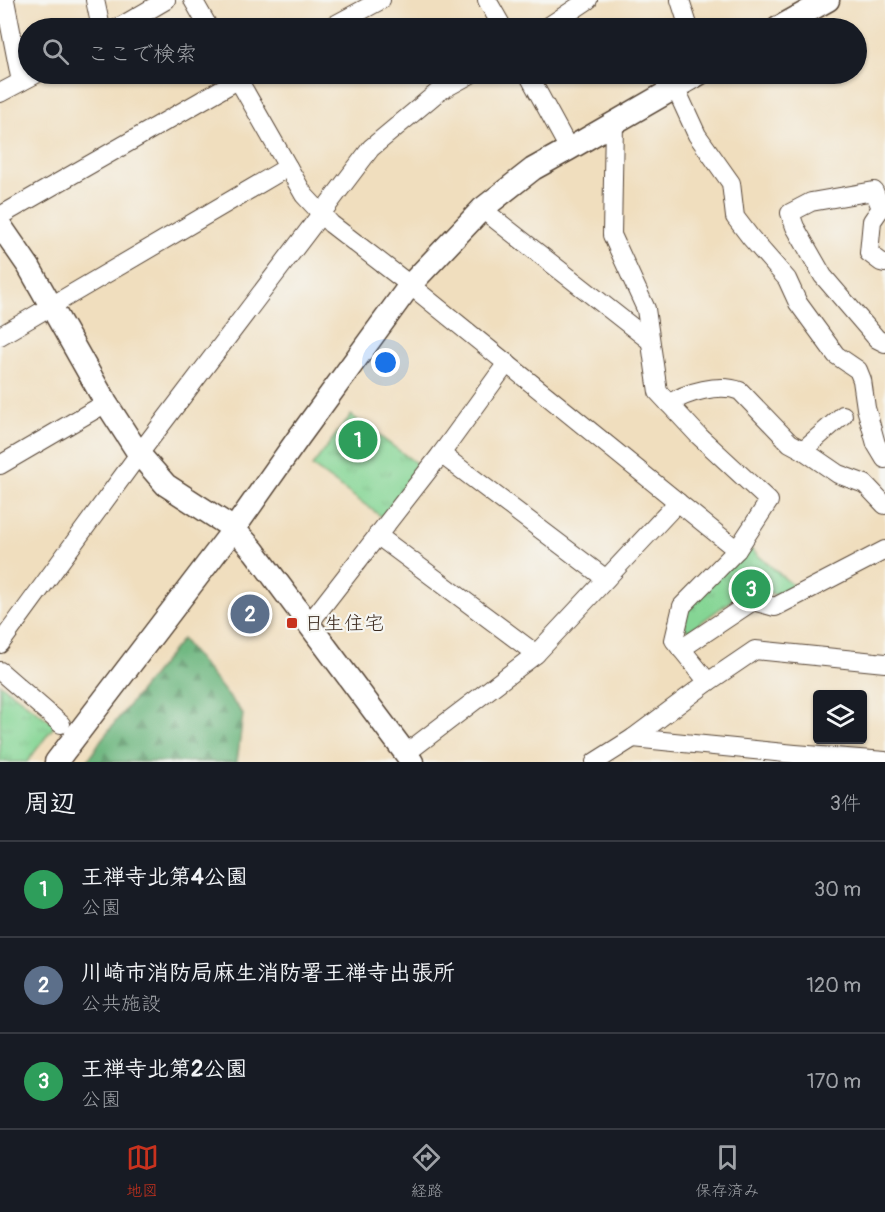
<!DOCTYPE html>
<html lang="ja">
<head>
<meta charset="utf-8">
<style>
  :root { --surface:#171b24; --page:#20242c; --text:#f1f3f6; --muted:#9ea1a6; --line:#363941; --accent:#c8321e }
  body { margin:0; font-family:Pangolin,"Klee One",sans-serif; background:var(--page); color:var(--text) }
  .controls { position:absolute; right:18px; bottom:18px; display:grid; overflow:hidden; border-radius:6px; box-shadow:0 2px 4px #0004 }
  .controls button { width:54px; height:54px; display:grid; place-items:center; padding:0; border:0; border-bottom:2px solid var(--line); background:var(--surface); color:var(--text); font:30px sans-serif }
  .you { position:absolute; left:386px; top:363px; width:21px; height:21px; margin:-15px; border:4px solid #fff; border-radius:50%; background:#1a73e8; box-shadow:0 0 0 9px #1a73e833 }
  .badge { display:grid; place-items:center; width:39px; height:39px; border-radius:50%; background:var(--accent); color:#fff; font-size:20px; font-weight:700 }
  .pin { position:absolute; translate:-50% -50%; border:3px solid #fff; box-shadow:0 2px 6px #0006 }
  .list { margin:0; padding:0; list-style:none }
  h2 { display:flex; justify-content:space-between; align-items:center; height:78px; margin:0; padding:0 24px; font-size:26px }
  h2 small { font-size:20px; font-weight:400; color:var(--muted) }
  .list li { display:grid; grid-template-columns:39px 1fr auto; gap:18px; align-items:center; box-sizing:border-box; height:96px; padding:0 24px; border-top:2px solid var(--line) }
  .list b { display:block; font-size:22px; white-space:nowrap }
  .list p { margin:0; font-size:20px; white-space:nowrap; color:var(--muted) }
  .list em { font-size:20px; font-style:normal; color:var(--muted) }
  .icon { flex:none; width:33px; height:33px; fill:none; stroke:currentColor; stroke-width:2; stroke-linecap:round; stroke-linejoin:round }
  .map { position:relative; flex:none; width:885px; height:762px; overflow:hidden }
  .search { position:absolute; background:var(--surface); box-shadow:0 2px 4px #0004; left:18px; right:18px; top:18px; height:66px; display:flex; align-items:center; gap:15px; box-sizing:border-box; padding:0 21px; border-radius:33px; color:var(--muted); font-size:22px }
  .sheet { height:366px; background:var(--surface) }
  nav { display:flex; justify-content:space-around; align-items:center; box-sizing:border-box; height:84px; border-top:2px solid var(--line); background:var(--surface); font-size:16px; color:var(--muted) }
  nav a { display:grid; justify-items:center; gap:3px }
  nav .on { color:var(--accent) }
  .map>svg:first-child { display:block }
  .forest { fill:url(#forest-firs); stroke:#54704e; stroke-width:1.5 }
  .park { fill:url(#park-tufts); stroke:#608059; stroke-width:1.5 }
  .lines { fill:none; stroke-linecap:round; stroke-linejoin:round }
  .minor-casing { stroke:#564536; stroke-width:20 }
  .tertiary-casing { stroke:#564536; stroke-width:25 }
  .minor { stroke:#fff; stroke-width:18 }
  .tertiary { stroke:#fff; stroke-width:22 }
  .poi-dot { fill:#c8321e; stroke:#f6f6f2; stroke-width:2 }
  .labels { text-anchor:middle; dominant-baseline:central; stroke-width:4.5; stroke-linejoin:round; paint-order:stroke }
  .poi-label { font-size:20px; fill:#3b2a1e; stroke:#f6f6f2; text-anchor:start }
</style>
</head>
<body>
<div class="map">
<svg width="885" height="762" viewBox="0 0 885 762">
  <defs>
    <pattern id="forest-firs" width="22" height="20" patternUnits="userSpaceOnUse" patternTransform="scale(1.5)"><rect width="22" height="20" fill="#6cb67e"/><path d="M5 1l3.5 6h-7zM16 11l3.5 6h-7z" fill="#5a9467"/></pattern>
    <pattern id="park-tufts" width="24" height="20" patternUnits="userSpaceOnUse" patternTransform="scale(1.5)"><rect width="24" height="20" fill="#85d594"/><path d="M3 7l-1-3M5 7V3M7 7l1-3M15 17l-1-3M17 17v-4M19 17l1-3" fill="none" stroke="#74b77f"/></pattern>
  </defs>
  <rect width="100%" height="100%" fill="#f6f6f2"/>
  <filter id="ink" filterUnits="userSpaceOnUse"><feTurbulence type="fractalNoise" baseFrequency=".0167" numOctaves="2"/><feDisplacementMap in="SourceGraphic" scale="12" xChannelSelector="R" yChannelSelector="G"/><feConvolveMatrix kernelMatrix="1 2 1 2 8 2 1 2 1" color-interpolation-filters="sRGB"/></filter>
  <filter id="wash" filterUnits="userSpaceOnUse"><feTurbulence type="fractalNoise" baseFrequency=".008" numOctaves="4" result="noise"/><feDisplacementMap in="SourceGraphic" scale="24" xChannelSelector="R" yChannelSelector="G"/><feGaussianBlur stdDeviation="1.35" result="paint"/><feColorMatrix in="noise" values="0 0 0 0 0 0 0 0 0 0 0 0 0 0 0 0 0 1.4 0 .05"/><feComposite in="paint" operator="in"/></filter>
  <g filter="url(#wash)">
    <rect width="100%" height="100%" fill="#f0debe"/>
    <polygon class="forest" points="182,639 243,714 237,762 87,762 101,740"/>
    <g class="park">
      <polygon points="351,415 421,467 382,517 312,466"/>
      <polygon points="747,546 796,588 780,597 763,590 743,592 689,631 685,628 685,610"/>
      <polygon points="0,684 55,725 27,762 0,762"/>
    </g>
  </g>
  <g filter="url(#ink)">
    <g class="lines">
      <defs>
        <g id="minor">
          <polyline points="5,0 21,82"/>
          <polyline points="95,0 101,28"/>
          <polyline points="193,0 209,28"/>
          <polyline points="487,0 503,28"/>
          <polyline points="680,0 689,28"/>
          <polyline points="118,28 166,0"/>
          <polyline points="329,28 381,0"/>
          <polyline points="546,28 588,0"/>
          <polyline points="235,74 304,195 331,224 410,285 737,550"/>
          <polyline points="528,74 569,149"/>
          <polyline points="675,87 697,135 731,183 735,217 751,238 787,279 798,303 836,355 858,370 862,380 866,408 876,444 885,459"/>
          <polyline points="0,93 36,74"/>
          <polyline points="614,122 612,235 646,309 658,392 699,436 769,501 737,550 682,606 674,640 708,682"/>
          <polyline points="482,209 650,341"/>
          <polyline points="0,216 248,74"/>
          <polyline points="885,263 881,262 869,253 872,221 881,208 874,191 811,202 790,213 795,227 823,276 877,339 885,343"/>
          <polyline points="0,336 288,167"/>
          <path d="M669 404C686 392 720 383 740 391L790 443 803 450 838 474 865 484 885 505"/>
          <polyline points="803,450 843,415"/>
          <polyline points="441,454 606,579"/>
          <polyline points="0,465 106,403"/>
          <polyline points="377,535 536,654"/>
          <polyline points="308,625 441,454 507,363"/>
          <polyline points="0,644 139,454 371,148 438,92 471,74"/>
          <polyline points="681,649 753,601 775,607 885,550"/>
          <polyline points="0,671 61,724"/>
          <polyline points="633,738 795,754 885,761"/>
          <polyline points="405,754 536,654 678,502"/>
          <polyline points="595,762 633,738 708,682 755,650 885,663"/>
        </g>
        <g id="tertiary">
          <polyline points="778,28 828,0"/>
          <polyline points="0,225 29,267 106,403 139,454 166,485 234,529 254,551 412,762"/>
          <polyline points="56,762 234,529 299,437 410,285 482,209 533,169 569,149 699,74"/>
        </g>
      </defs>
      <use href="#minor" class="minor-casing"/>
      <use href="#tertiary" class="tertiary-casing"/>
      <use href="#minor" class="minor"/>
      <use href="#tertiary" class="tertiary"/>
    </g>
  </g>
  <rect class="poi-dot" x="286" y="617" width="12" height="12" rx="3"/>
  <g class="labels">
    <g class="poi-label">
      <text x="304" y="623">日生住宅</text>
    </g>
  </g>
</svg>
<div class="controls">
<button><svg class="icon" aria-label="layers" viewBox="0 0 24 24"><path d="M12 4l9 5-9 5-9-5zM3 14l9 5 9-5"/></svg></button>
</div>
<div class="you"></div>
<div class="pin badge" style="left:358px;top:440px;background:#2e9e5b">1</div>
<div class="pin badge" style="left:250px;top:614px;background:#5c6f8a">2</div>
<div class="pin badge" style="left:751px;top:589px;background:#2e9e5b">3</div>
<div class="search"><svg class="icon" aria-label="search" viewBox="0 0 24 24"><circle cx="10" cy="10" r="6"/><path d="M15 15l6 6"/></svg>ここで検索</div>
</div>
<section class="sheet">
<h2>周辺<small>3件</small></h2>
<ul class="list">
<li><span class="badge" style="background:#2e9e5b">1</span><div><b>王禅寺北第4公園</b><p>公園</p></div><em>30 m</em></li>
<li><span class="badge" style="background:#5c6f8a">2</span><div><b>川崎市消防局麻生消防署王禅寺出張所</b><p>公共施設</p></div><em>120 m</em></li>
<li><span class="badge" style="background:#2e9e5b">3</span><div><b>王禅寺北第2公園</b><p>公園</p></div><em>170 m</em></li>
</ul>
</section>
<nav>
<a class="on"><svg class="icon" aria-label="map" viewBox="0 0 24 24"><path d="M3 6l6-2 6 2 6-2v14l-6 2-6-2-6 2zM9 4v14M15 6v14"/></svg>地図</a>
<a><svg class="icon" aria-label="directions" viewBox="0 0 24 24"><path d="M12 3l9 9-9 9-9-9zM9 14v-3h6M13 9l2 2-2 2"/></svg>経路</a>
<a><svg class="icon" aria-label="saved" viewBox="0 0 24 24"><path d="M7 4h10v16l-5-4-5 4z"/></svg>保存済み</a>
</nav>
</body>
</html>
